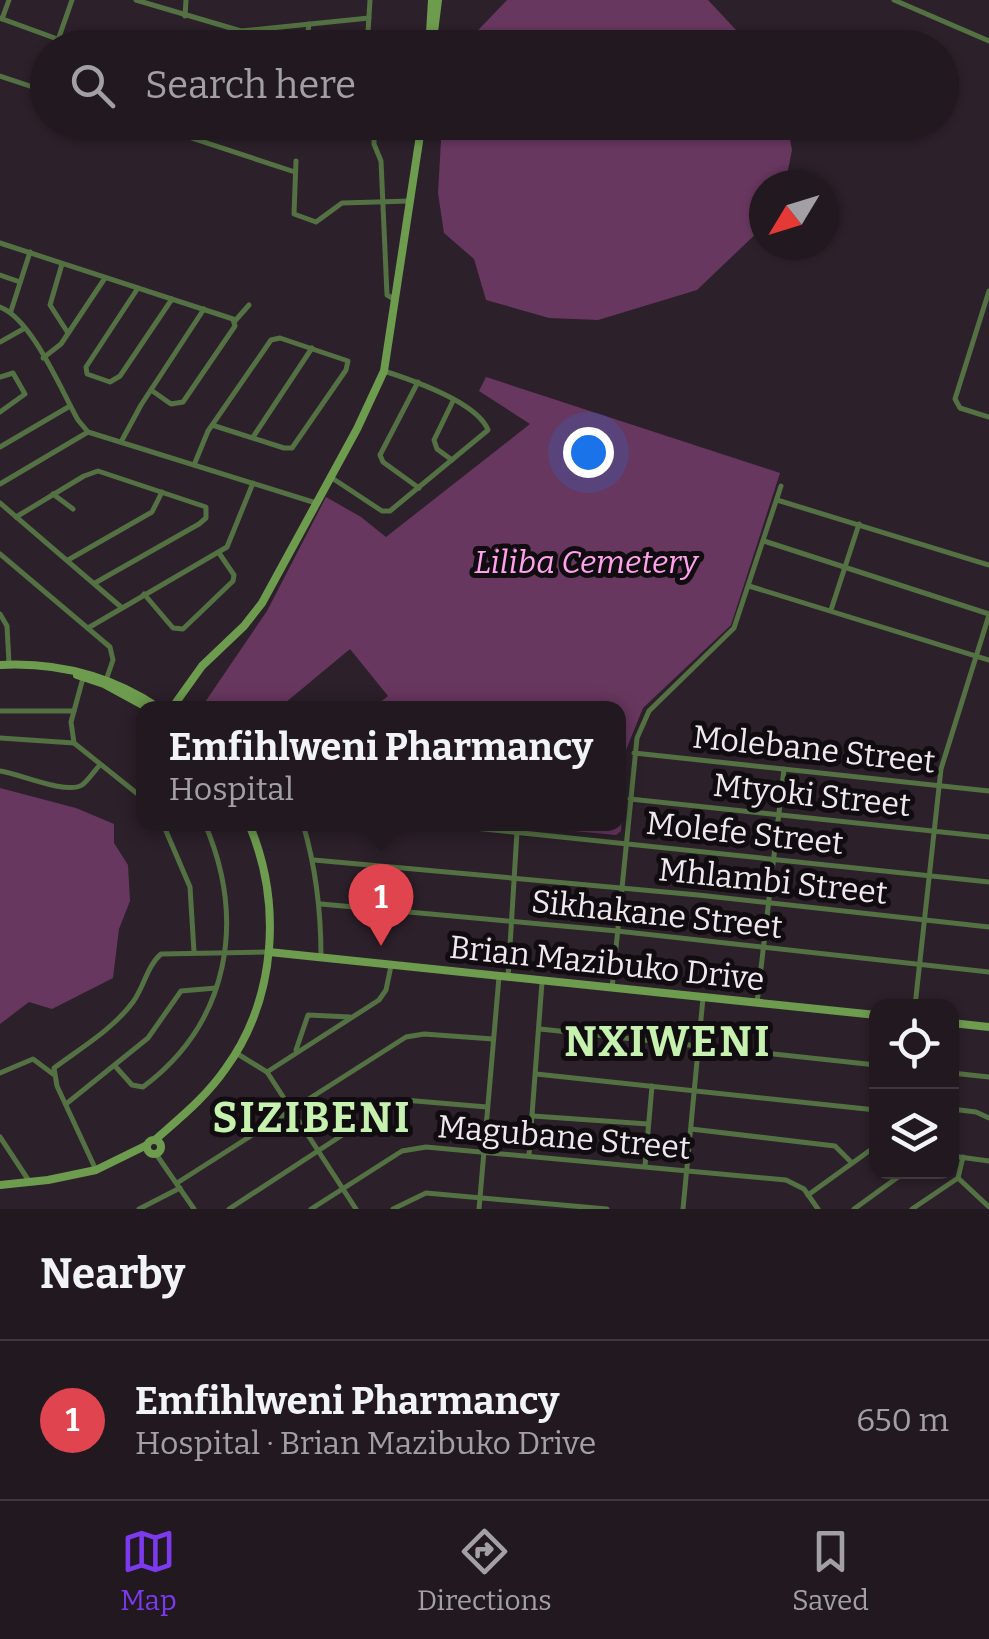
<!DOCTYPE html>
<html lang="en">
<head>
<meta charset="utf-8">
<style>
  :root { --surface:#211820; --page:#2d252d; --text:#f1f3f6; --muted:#a2a0a5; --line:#3e373e; --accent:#7c3aed }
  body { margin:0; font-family:Bitter,serif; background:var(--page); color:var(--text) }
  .controls { position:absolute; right:30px; bottom:30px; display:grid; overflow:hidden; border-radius:20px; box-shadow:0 2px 8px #0004 }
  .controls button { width:90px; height:90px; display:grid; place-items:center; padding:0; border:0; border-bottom:2px solid var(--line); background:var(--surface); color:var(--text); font:50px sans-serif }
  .compass { position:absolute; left:749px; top:170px; width:90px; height:90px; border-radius:50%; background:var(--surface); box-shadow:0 2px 8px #0004; rotate:232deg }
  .you { position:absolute; left:588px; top:452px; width:35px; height:35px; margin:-25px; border:8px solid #fff; border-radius:50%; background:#1a73e8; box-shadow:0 0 0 15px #1a73e833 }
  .badge { display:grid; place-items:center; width:65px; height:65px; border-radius:50%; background:var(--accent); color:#fff; font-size:32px; font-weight:700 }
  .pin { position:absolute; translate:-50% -82px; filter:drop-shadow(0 2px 5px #0008) }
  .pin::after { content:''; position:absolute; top:52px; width:35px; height:30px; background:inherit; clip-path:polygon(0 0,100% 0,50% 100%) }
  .popup { position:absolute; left:136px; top:701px; width:490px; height:130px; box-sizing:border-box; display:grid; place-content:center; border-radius:20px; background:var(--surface); filter:drop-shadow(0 2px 8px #0005); font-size:32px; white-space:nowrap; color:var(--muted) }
  .popup b { font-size:38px; color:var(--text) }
  .popup::after { content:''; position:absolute; left:50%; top:100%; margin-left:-20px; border:20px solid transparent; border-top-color:var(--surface) }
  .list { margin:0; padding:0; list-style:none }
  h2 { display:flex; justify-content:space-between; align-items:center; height:130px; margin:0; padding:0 40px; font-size:42px }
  h2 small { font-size:32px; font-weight:400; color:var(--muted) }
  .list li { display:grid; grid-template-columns:65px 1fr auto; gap:30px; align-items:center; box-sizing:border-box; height:160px; padding:0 40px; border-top:2px solid var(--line) }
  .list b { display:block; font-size:38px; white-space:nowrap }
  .list p { margin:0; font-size:32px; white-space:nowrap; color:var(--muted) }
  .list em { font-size:32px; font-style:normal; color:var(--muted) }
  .icon { flex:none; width:55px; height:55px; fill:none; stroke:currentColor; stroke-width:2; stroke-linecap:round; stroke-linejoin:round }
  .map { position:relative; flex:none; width:989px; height:1209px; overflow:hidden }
  .search { position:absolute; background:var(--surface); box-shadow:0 2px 8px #0004; left:30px; right:30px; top:30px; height:110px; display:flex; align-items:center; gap:25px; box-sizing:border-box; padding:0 35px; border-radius:55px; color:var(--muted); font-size:38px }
  .sheet { height:290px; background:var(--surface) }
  nav { display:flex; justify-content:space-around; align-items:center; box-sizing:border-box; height:140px; border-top:2px solid var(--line); background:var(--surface); font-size:28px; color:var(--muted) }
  nav a { display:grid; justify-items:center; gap:5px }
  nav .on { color:var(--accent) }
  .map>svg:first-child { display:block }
  .green { fill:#68375f }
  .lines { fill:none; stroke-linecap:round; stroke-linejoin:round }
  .street { stroke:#537142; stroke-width:5 }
  .secondary { stroke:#6d9c4e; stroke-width:8 }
  .labels { text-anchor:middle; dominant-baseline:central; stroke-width:10; stroke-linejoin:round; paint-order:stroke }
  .park-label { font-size:32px; font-style:italic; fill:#ffa1ed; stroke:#110c10 }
  .street-label { font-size:32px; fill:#f0e8ee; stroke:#110c10 }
  .district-label { font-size:42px; font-weight:bold; letter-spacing:2.5px; fill:#c6f1ae; stroke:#110c10 }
</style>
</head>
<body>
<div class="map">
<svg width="989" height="1209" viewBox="0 0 989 1209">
  <rect width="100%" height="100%" fill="#2c202a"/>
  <g class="green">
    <polygon points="507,0 708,0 752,47 462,47"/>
    <polygon points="442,123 787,123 792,150 785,185 764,185 764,226 697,290 598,320 549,318 486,300 474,259 444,233 438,193"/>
    <polygon points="486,377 780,473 731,625 643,708 626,750 621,831 616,835 499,824 618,824 618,708 373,708 388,696 350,649 279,708 201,708 267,611 326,497 361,517 386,537 530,424 479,391"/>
    <polygon points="0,788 76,808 114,824 114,843 128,865 130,901 119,929 113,978 52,1009 29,1002 0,1024"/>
  </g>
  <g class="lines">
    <g class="street">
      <polyline points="136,0 241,31 369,18"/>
      <polyline points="894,0 989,41"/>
      <polyline points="185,16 186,0"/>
      <polyline points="0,18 82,48"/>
      <polyline points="2,19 9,0"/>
      <polyline points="58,40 72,0"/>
      <polyline points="239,48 241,31"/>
      <polyline points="306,48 309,24"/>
      <polyline points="367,48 370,0"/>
      <polyline points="0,76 48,92"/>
      <polyline points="143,122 295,172"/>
      <polyline points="359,122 374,130 374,144 381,161 387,295 394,299"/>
      <polyline points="296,161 294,214 316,222 342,203 410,201"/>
      <polyline points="0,243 233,319 235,326 183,402 171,404 151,390"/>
      <polyline points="62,264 50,305 68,333"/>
      <polyline points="0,275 20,282"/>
      <polyline points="138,288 86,367 87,374 110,382 120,376 172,299"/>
      <polyline points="989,291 955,399 960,408 989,417"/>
      <path d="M0 307C32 319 61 390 78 420L88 432 316 503"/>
      <polyline points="11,311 30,252"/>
      <polyline points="234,322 249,305"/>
      <polyline points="0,342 25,328"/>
      <polyline points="43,358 61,344 105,278"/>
      <polyline points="0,377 13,373 25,394 0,412"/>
      <polyline points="418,382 380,455 383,462 419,488"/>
      <polyline points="253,437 312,348"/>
      <polyline points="121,442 141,405 204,309"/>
      <polyline points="0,447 70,406"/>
      <polyline points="452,460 437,449 434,440 453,401"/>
      <polyline points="194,465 208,431 271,340 280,338 348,361 346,370 292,448 284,448 212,425"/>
      <path d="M332 478 382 511H390L488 430C477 402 412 380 384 371"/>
      <polyline points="0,484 88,432"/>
      <polyline points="53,494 73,509"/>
      <polyline points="777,500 989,565"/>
      <polyline points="0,503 121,607"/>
      <polyline points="16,517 84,476 98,471 206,507 206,518 199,524 95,583"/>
      <polyline points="764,541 989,614"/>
      <polyline points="0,554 110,647 113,660 105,683"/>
      <polyline points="68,560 152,512 162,492"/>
      <polyline points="749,586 989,660"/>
      <polyline points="144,594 173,628 183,629 233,581 234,575 219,553"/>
      <polyline points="831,610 859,524"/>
      <polyline points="0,614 7,626 9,663"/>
      <polyline points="88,628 227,547 253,483"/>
      <polyline points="83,678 71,722 74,743 144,799"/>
      <polyline points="0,711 74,711"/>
      <polyline points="0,738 74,743"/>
      <polyline points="634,753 989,791"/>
      <path d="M0 771C18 773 66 795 82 785 88 781 94 771 99 766"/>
      <polyline points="630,799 989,837"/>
      <polyline points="163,824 190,887 194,952"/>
      <path d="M303 824C316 868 321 909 321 956"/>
      <polyline points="437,824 989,882"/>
      <polyline points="314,860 698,895 989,927"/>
      <polyline points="321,904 617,931 989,972"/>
      <polyline points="508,978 517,832"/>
      <polyline points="612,988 637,738 649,711 734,628 781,486"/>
      <polyline points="757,1003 784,769"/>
      <polyline points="915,1006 941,769 989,615"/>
      <polyline points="540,1029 876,1065"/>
      <polyline points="296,1050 308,1015 350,1017"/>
      <polyline points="236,1053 267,1072 356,1209"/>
      <path d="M115 1066 132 1085 143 1087C230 1022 246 920 205 824"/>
      <polyline points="267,1072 379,1000 386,990 391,966"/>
      <polyline points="0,1073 33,1059 53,1074"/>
      <polyline points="952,1073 989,1077"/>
      <polyline points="536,1074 876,1110"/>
      <polyline points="66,1104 148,1038 181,991 216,988"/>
      <polyline points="952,1109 976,1112 989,1118"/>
      <polyline points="533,1116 648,1124"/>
      <polyline points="691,1129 835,1146 852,1163"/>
      <polyline points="0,1137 29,1181"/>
      <polyline points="156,1154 194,1209"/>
      <polyline points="529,1155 542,982"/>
      <polyline points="952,1156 989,1161"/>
      <polyline points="645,1166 652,1086"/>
      <path d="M96 1170 57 1086 54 1068C81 1048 113 1029 133 1002 144 987 147 966 161 954L269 952"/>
      <polyline points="958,1178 963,1157"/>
      <polyline points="177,1183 406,1037 424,1034 493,1039"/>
      <polyline points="808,1195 876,1146"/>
      <polyline points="139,1209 180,1188"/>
      <polyline points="229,1209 379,1111 404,1100 487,1107"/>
      <polyline points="311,1209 402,1151 426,1147 786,1180 804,1189 818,1209"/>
      <polyline points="393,1209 426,1193 607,1209"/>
      <polyline points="479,1209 499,977"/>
      <polyline points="683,1209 703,998"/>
      <polyline points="854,1209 905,1172"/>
      <polyline points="912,1209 958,1178 989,1207"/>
    </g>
    <g class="secondary">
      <polyline points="430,33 432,0"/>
      <polyline points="432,48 438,0"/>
      <path d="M0 665C58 662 111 676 159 708"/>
      <polyline points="77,675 104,684 148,708"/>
      <polyline points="172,708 202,666 244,626 262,603 357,429 384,371 422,122"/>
      <polyline points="269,952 876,1015"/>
      <polyline points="952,1023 989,1027"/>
      <path d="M156 1139C181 1117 206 1097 226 1068 277 997 282 902 249 824"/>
      <circle cx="154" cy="1147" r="7"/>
      <polyline points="0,1185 48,1180 96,1170 147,1145"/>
    </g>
  </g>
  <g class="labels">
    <g class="park-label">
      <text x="586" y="562">Liliba Cemetery</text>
    </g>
    <g class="street-label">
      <text transform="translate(814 749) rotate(6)">Molebane Street</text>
      <text transform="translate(812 795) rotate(6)">Mtyoki Street</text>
      <text transform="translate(745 833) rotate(6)">Molefe Street</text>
      <text transform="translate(773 881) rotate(6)">Mhlambi Street</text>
      <text transform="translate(657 914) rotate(6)">Sikhakane Street</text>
      <text transform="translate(607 963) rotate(6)">Brian Mazibuko Drive</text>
      <text transform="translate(564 1137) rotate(5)">Magubane Street</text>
    </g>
    <g class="district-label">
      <text x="668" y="1042">NXIWENI</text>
      <text x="312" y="1118">SIZIBENI</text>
    </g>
  </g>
</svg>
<div class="controls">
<button><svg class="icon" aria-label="locate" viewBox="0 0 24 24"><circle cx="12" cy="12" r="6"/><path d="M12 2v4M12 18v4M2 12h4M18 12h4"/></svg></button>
<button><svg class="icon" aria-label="layers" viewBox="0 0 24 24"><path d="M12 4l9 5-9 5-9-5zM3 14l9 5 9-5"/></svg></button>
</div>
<svg class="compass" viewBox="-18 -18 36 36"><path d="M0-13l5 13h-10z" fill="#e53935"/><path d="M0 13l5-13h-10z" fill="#a2a0a5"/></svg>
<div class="you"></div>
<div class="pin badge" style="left:381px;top:946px;background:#e0444e">1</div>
<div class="popup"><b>Emfihlweni Pharmancy</b>Hospital</div>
<div class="search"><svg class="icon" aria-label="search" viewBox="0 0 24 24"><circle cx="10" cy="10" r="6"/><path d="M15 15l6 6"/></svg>Search here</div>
</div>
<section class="sheet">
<h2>Nearby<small></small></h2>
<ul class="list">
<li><span class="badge" style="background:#e0444e">1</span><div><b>Emfihlweni Pharmancy</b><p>Hospital · Brian Mazibuko Drive</p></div><em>650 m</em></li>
</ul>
</section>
<nav>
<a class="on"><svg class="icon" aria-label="map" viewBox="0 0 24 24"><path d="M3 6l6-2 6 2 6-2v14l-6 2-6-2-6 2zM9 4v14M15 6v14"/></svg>Map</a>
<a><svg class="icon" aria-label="directions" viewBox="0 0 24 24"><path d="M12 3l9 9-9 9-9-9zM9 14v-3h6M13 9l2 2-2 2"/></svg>Directions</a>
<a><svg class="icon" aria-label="saved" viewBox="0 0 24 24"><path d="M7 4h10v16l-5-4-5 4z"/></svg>Saved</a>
</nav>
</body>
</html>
